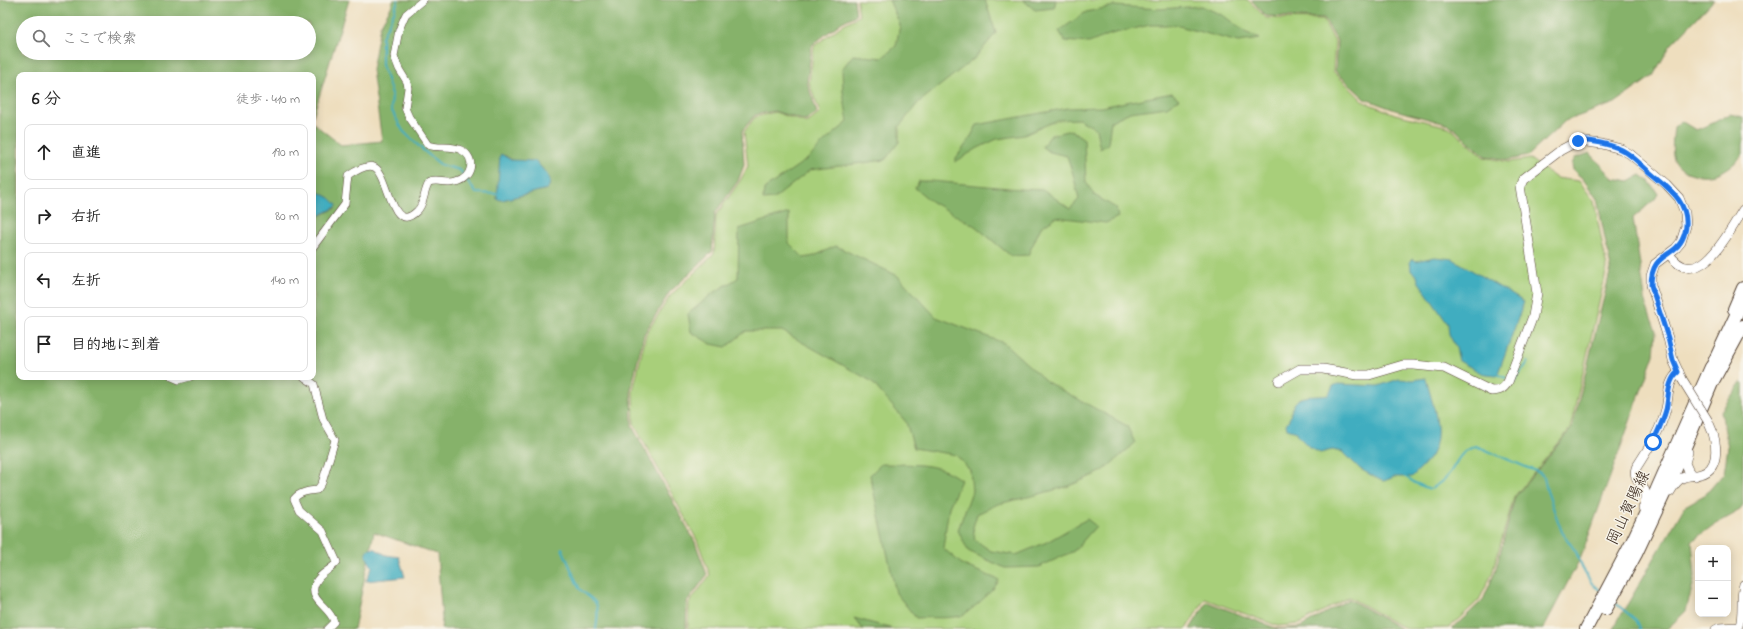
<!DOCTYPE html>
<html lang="ja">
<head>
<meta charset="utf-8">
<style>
  :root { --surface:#fff; --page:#f6f6f6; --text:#222; --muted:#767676; --line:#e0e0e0 }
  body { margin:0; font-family:"Indie Flower","Klee One",sans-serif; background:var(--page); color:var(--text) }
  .controls { position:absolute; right:12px; bottom:12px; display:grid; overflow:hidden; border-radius:8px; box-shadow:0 2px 10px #0003 }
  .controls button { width:36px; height:36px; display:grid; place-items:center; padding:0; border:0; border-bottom:1px solid var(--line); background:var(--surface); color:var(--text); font:20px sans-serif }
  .stop { position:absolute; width:12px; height:12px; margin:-9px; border:3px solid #1a73e8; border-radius:50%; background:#fff }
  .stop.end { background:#1a73e8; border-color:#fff; box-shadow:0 1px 4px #0008 }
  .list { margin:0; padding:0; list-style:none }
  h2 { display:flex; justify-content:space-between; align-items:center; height:52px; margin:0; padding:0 16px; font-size:17px }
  h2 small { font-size:13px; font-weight:400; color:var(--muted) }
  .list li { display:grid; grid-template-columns:26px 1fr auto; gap:12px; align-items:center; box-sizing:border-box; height:56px; margin:0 8px 8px; padding:0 8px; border:1px solid var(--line); border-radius:8px }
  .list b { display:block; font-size:15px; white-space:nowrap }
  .list em { font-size:13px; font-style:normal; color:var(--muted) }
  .icon { flex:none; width:22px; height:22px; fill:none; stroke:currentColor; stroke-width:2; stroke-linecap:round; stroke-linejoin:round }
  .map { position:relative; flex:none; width:1743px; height:629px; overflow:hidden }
  .search { position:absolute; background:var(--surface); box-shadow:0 2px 10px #0003; left:16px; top:16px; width:300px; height:44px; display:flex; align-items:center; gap:10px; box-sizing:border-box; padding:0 14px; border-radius:22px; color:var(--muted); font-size:15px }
  .panel { position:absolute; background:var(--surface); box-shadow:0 2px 10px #0003; left:16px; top:72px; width:300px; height:308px; border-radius:8px }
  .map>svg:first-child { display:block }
  .green { fill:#a8cf7a; stroke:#727c4c }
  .forest { fill:#86b26a; stroke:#606e44; fill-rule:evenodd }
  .water { fill:#41adc0; stroke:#3e6c6f }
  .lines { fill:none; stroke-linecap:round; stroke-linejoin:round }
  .stream { stroke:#41adc0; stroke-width:2 }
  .minor-casing { stroke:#564536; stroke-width:8 }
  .tertiary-casing { stroke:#564536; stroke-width:10 }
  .primary-casing { stroke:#564536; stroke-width:14 }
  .trunk-casing { stroke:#564536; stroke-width:14 }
  .minor { stroke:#fff; stroke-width:7 }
  .tertiary { stroke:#fff; stroke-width:9 }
  .primary { stroke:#fff; stroke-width:12 }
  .trunk { stroke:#fff; stroke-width:12 }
  .tertiary-bridge-casing { stroke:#564536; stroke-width:10; stroke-linecap:butt }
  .tertiary-bridge { stroke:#fff; stroke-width:9 }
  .route { stroke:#1a73e8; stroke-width:5 }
  .labels { text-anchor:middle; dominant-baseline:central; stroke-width:3; stroke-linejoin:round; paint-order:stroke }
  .street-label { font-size:16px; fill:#3b2a1e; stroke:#f7f3e8 }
</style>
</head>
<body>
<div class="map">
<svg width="1743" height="629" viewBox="0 0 1743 629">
  <rect width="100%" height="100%" fill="#f7f3e8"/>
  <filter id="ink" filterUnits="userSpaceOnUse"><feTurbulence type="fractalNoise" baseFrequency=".025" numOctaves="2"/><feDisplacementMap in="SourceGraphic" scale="8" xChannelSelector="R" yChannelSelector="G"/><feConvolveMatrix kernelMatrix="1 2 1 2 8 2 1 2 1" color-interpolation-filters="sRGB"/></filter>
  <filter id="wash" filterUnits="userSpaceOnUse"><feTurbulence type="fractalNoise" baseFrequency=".012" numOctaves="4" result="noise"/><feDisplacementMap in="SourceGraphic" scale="16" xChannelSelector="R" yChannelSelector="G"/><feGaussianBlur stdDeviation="0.9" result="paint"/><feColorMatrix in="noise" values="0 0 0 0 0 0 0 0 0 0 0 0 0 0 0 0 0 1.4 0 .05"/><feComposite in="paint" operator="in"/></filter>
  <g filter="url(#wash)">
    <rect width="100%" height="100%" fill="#eedebe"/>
    <polygon class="green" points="857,0 1248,0 1266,18 1323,19 1335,42 1333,71 1364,102 1395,114 1449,127 1484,157 1509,162 1530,159 1556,178 1579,181 1594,201 1607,268 1570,429 1514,497 1492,574 1479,600 1449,628 1408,629 1396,624 1349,597 1299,624 1278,626 1205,599 1186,629 688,629 689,603 710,575 697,540 634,424 633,391 646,334 670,296 714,254 716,215 740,181 748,166 744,132 755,117 775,112 807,123 820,113 809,83 814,46 844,24 859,16"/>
    <g class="forest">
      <path d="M0 0H349L313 116V75H19V377H313V220L315 218 336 208 330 198 313 189V123L341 145 382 141 372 70 380 26 391 7 393 0H854L856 15 842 22 812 45 807 82 817 113 806 121 774 111 755 115 742 131 744 165 738 181 715 213 712 252 669 293 644 334 631 389 632 426 695 542 707 575 687 602 686 629H441L442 619 437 554 374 532 354 629H0ZM23 23H309V53H23ZM504 155 514 161H536L550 179 549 186 547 189 502 200 497 199Z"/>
      <polygon points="889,0 985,0 996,33 975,58 918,103 899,127 899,142 885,160 810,170 774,199 763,200 764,189 809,158 824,142 848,122 843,92 842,69 853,55 882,58 896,46 900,25"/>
      <polygon points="1023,0 1056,0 1054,8 1035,10"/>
      <polygon points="1251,0 1714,0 1670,46 1653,76 1615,103 1565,121 1528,156 1509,160 1485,156 1450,125 1395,110 1365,99 1335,71 1337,41 1324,18 1266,16"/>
      <polygon points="1114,6 1160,9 1202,6 1224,16 1245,32 1260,39 1238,42 1175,25 1150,25 1111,34 1089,43 1065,41 1059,31 1086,12"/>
      <polygon points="1172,93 1179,99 1167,107 1130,112 1111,121 1108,144 1100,149 1096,129 1079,119 1057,120 1024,135 997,139 978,148 955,162 956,158 969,140 977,125 1068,108 1101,107"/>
      <path d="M1730 114 1743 117V154C1738 161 1726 171 1718 173 1704 178 1680 175 1674 159 1671 151 1673 136 1674 127L1681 121 1696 130 1713 123Z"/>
      <polygon points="1071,130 1084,139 1086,182 1094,195 1116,208 1118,217 1106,223 1056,217 1041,227 1028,255 1011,256 975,226 932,202 915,188 919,181 931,181 1020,189 1044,190 1070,209 1079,199 1073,174 1067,156 1050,152 1042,147 1051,135"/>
      <polygon points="1590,153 1613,178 1629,181 1641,175 1649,181 1658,194 1655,199 1633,218 1646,305 1656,331 1654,355 1581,557 1543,629 1452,629 1483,600 1495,572 1515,497 1572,428 1611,268 1597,199 1583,179 1573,170 1572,164 1575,158"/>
      <polygon points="789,213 789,243 804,258 814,256 836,246 898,276 936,317 1004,343 1047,382 1127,426 1135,443 1103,471 1069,486 1032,496 998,504 977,514 973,527 975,540 991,551 1016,555 1047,542 1087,519 1096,526 1074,551 1039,567 1005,568 968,551 958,530 972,491 970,470 956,455 914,448 906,422 871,381 782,331 746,331 726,347 711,344 691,332 688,314 713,293 738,278 739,229"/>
      <polygon points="1741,382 1743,382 1743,506 1740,510 1715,524 1692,541 1695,577 1686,611 1667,629 1613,629 1685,506 1706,494 1724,473 1728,447 1721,411"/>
      <path d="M881 464C910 465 937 461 961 480L949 507 943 548 963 565 999 580C996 589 968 614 960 616 946 619 930 617 916 618L896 593 870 475Z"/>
      <polygon points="1349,599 1401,629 1190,629 1207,602 1278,629 1301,627"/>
      <polygon points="854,618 893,629 863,629"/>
    </g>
    <g class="water">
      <path d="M501 154 511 160 536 161C541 169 556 179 547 189L502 200 497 199 500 155Z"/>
      <polygon points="313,189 330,198 337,205 336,207 315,218 313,220"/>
      <polygon points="1435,257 1453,259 1524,302 1497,376 1485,375 1459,361 1456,348 1449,334 1448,324 1418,281 1417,276 1411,271 1410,261 1413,259 1416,261"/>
      <path d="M1426 378C1432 404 1445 432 1431 456 1426 464 1418 470 1412 477H1394L1384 481 1380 480 1360 469 1343 452 1332 450 1320 453 1309 447 1299 437 1297 432 1287 429 1286 424C1290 420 1290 415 1292 409 1297 392 1314 398 1328 395L1333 386 1338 384 1378 386 1399 379 1412 380Z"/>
      <polygon points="374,548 386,555 399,557 405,577 366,581 372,567 366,556 367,550"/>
    </g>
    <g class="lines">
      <g class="stream">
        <polyline points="398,0 394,12 382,37 382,65 392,94 391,109 403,131 424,151 441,165 460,170 464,176"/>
        <polyline points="466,179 476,193 499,194"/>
        <polyline points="1496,374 1506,378"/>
        <polyline points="1513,380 1515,381 1528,362"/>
        <path d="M1404 476 1415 483 1430 489C1437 485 1444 481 1448 475 1459 461 1457 453 1476 446L1540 473 1544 477 1547 491 1562 532 1576 552 1585 573 1593 585 1601 591"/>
        <path d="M562 548 579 588C583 593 589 596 594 601 600 606 597 621 596 629"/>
        <polyline points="1615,603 1636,620 1640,629"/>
      </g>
    </g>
  </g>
  <g filter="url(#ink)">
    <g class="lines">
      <defs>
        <g id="minor">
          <path d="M313 247 345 204 348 176C354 172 367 164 374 167 390 173 390 237 417 211 425 204 423 192 429 183 438 180 447 185 456 182 472 178 477 158 461 150 451 145 438 149 428 145L409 117 405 108 408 88 407 82 399 69 394 56 399 30 404 18 406 14 423 0"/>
          <polyline points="172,377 179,380 190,377"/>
          <path d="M304 377 314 384 323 419 335 440 322 483 317 490C308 491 299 492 294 499L299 510 323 531 337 562C331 570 320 573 316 582 306 600 331 607 334 622L327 629"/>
          <path d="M1715 629 1719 627 1739 626C1743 612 1739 598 1743 584"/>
        </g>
        <g id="tertiary">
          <path d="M1669 254C1698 295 1729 232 1743 210"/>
          <path d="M1279 381 1300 369H1323L1357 375H1369L1403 365H1414L1444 368 1491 391C1500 391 1503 389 1508 382L1533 316 1537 293 1520 186 1523 179 1561 150 1578 141 1602 144 1621 149 1630 154 1667 185 1679 198 1685 213 1686 226 1681 242 1676 248 1655 264 1651 276V285L1668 338 1673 360 1682 379"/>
          <polyline points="1688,452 1685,463 1689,472 1695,476"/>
          <path d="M1670 492C1673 487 1676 481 1682 478 1688 475 1694 476 1701 474 1719 469 1717 447 1713 433"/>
          <path d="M1643 508C1654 485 1631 484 1636 468 1648 449 1660 432 1666 409 1669 396 1667 381 1679 372"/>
        </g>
        <g id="primary">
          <polyline points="1734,309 1743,288"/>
          <polyline points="1606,609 1636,554 1675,471 1712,383 1743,326"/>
          <polyline points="1586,629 1631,544 1656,491 1711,367"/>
        </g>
        <polyline id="trunk" points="1707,377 1743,300"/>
      </defs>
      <use href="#minor" class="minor-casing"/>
      <use href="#tertiary" class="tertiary-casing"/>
      <use href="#primary" class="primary-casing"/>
      <use href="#trunk" class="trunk-casing"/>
      <use href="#minor" class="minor"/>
      <use href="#tertiary" class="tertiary"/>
      <use href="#primary" class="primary"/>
      <use href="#trunk" class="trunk"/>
      <defs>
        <polyline id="tertiary-bridge" points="1682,379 1708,421 1713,433"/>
      </defs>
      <use href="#tertiary-bridge" class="tertiary-bridge-casing"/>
      <use href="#tertiary-bridge" class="tertiary-bridge"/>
    </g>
  </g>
  <g class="lines" filter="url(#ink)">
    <path class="route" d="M1578 141C1591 140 1610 144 1622 150 1632 155 1640 164 1648 171 1667 187 1692 203 1685 232 1678 260 1651 249 1651 285L1668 338 1673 360 1678 372C1667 381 1669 397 1666 410 1663 421 1658 431 1653 442"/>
  </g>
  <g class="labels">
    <g class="street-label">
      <text transform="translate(1629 508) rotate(-65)">岡山賀陽線</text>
    </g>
  </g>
</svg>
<div class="controls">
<button>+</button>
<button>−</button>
</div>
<div class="stop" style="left:1653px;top:442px"></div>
<div class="stop end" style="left:1578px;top:141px"></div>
<div class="search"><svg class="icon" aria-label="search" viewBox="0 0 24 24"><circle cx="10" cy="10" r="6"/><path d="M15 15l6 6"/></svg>ここで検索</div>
<section class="panel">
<h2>6 分<small>徒歩 · 410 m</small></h2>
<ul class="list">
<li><svg class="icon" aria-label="ahead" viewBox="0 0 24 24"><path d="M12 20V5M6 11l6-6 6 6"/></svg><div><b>直進</b></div><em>190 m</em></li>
<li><svg class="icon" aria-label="right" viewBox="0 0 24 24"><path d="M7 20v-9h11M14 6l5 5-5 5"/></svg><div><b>右折</b></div><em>80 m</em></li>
<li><svg class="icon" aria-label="left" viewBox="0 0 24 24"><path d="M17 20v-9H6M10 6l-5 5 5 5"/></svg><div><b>左折</b></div><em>140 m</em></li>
<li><svg class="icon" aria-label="arrive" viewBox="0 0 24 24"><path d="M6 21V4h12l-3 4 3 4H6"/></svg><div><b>目的地に到着</b></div></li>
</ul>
</section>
</div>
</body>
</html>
